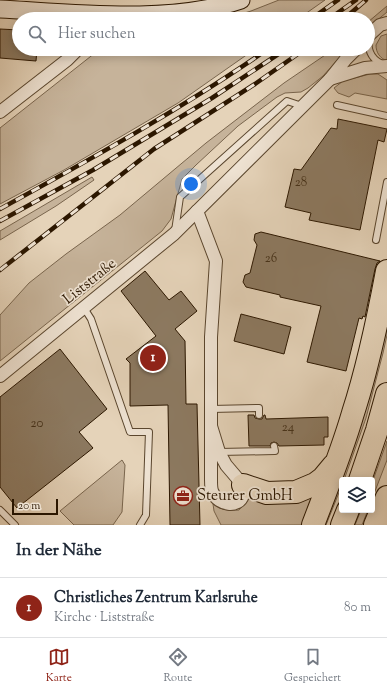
<!DOCTYPE html>
<html lang="de">
<head>
<meta charset="utf-8">
<style>
  :root { --surface:#fff; --page:#f6f6f7; --text:#1f2937; --muted:#747a83; --line:#e0e1e3; --accent:#8f2418 }
  body { margin:0; font-family:"Sorts Mill Goudy",serif; background:var(--page); color:var(--text) }
  .controls { position:absolute; right:12px; bottom:12px; display:grid; overflow:hidden; border-radius:4px; box-shadow:0 2px 10px #0003 }
  .controls button { width:36px; height:36px; display:grid; place-items:center; padding:0; border:0; border-bottom:1px solid var(--line); background:var(--surface); color:var(--text); font:20px sans-serif }
  .scale { position:absolute; left:12px; bottom:10px; width:46px; box-sizing:border-box; padding-left:4px; border:2px solid #2c1700; border-top:0; font-size:11px; line-height:14px; white-space:nowrap; color:#2c1700; -webkit-text-stroke:3px #eee2d2; paint-order:stroke }
  .you { position:absolute; left:191px; top:184px; width:14px; height:14px; margin:-10px; border:3px solid #fff; border-radius:50%; background:#1a73e8; box-shadow:0 0 0 6px #1a73e833 }
  .badge { display:grid; place-items:center; width:26px; height:26px; border-radius:50%; background:var(--accent); color:#fff; font-size:13px; font-weight:700 }
  .pin { position:absolute; translate:-50% -50%; border:2px solid #fff; box-shadow:0 1px 4px #0006 }
  .list { margin:0; padding:0; list-style:none }
  h2 { display:flex; justify-content:space-between; align-items:center; height:52px; margin:0; padding:0 16px; font-size:17px }
  h2 small { font-size:13px; font-weight:400; color:var(--muted) }
  .list li { display:grid; grid-template-columns:26px 1fr auto; gap:12px; align-items:center; box-sizing:border-box; height:60px; padding:0 16px; border-top:1px solid var(--line) }
  .list b { display:block; font-size:15px; white-space:nowrap }
  .list p { margin:0; font-size:13px; white-space:nowrap; color:var(--muted) }
  .list em { font-size:13px; font-style:normal; color:var(--muted) }
  .icon { flex:none; width:22px; height:22px; fill:none; stroke:currentColor; stroke-width:2; stroke-linecap:round; stroke-linejoin:round }
  .map { position:relative; flex:none; width:387px; height:525px; overflow:hidden }
  .search { position:absolute; background:var(--surface); box-shadow:0 2px 10px #0003; left:12px; right:12px; top:12px; height:44px; display:flex; align-items:center; gap:10px; box-sizing:border-box; padding:0 14px; border-radius:22px; color:var(--muted); font-size:15px }
  .sheet { height:112px; background:var(--surface) }
  nav { display:flex; justify-content:space-around; align-items:center; box-sizing:border-box; height:56px; border-top:1px solid var(--line); background:var(--surface); font-size:11px; color:var(--muted) }
  nav a { display:grid; justify-items:center; gap:2px }
  nav .on { color:var(--accent) }
  .map>svg:first-child { display:block }
  .green { fill:#c6b39a; stroke:#79654d }
  .building { fill:#8c7960; stroke:#2c1700 }
  .lines { fill:none; stroke-linecap:round; stroke-linejoin:round }
  .lane-casing { stroke:#5a462e; stroke-width:8 }
  .street-casing { stroke:#5a462e; stroke-width:14 }
  .secondary-casing { stroke:#2c1700; stroke-width:19 }
  .highway-casing { stroke:#2c1700; stroke-width:24 }
  .lane { stroke:#eee2d2; stroke-width:6 }
  .street { stroke:#eee2d2; stroke-width:12 }
  .secondary { stroke:#eee2d2; stroke-width:17 }
  .highway { stroke:#e5d3b9; stroke-width:22 }
  .rail-casing { stroke:#2c1700; stroke-width:4.5 }
  .rail { stroke:#eee2d2; stroke-width:3; stroke-dasharray:9; stroke-linecap:butt }
  .labels { text-anchor:middle; dominant-baseline:central; stroke-width:3.5; stroke-linejoin:round; paint-order:stroke }
  .number-label { font-size:13px; fill:#443018 }
  .street-label { font-size:15px; fill:#2c1700; stroke:#eee2d2 }
  .poi-label { font-size:15px; fill:#2c1700; stroke:#eee2d2; text-anchor:start }
</style>
</head>
<body>
<div class="map">
<svg width="387" height="525" viewBox="0 0 387 525">
  <rect width="100%" height="100%" fill="#e5d3b9"/>
  <filter id="stains"><feTurbulence type="fractalNoise" baseFrequency=".005" numOctaves="4"/><feColorMatrix values="0 0 0 0 .2 0 0 0 0 .09 0 0 0 0 .02 0 0 0 .5 -.17"/></filter>
  <radialGradient id="worn" r=".72"><stop offset=".6" stop-color="#630" stop-opacity="0"/><stop offset="1" stop-color="#630" stop-opacity=".3"/></radialGradient>
  <g class="green">
    <polygon points="279,0 325,0 298,19 225,19 251,11"/>
    <polygon points="387,6 387,12 368,28 368,22"/>
    <path d="M387 34V61C380 58 376 53 376 45L381 36Z"/>
    <polygon points="100,49 255,49 178,103 64,170 0,204 0,128"/>
    <polygon points="334,49 347,49 323,76 308,88 301,92 285,93 277,97 238,126 196,165 182,179 171,219 162,231 0,361 0,315 29,283 66,254 120,215 206,143 284,83"/>
    <polygon points="370,74 378,74 387,80 387,99 355,93 349,97 338,93 334,88 343,81"/>
    <polygon points="92,177 94,180 56,206 0,240 0,231"/>
    <polygon points="387,308 387,335 383,353 366,418 344,480 342,480 342,485 326,525 320,525"/>
    <polygon points="387,441 387,460 372,499 372,483"/>
    <polygon points="122,460 125,465 122,512 113,525 74,525 60,511"/>
    <path d="M319 491 306 525H221L214 511 213 504C222 510 229 511 239 510L251 495Z"/>
    <polygon points="361,510 368,510 362,525 355,525"/>
  </g>
  <g class="building">
    <polygon points="0,29 19,30 19,49 37,49 36,61 0,58"/>
    <polygon points="338,119 387,129 384,142 378,140 360,230 309,220 311,213 285,207 294,169 301,170 331,128 337,129"/>
    <polygon points="261,232 380,261 377,263 375,269 365,317 363,316 362,319 359,318 346,371 307,362 321,306 280,297 280,295 246,287 243,282 245,275 250,273 257,245 254,240 255,234"/>
    <polygon points="145,271 169,300 181,291 197,311 175,329 185,341 186,404 197,404 200,525 170,525 168,405 130,406 130,363 126,359 156,336 121,291"/>
    <polygon points="241,314 291,327 284,354 234,341"/>
    <polygon points="60,349 107,409 79,432 93,448 17,508 0,487 0,397"/>
    <polygon points="248,415 254,415 255,418 259,419 262,419 264,415 265,415 266,419 328,417 328,437 324,437 324,445 279,446 277,443 274,442 271,443 270,446 249,446"/>
  </g>
  <g class="lines">
    <defs>
      <g id="lane">
        <path d="M369 34C367 47 369 58 382 64"/>
        <polyline points="337,105 387,116"/>
        <polyline points="175,231 180,197 287,101 302,106"/>
        <polyline points="376,240 387,182"/>
        <polyline points="84,308 91,319 130,432 149,432 146,515 140,525"/>
        <polyline points="211,409 259,408 259,415"/>
        <polyline points="219,452 275,451 274,446"/>
        <polyline points="0,510 15,525"/>
      </g>
      <g id="street">
        <polyline points="368,36 380,25 387,23"/>
        <polyline points="356,49 346,59 330,79 365,68 387,66"/>
        <polyline points="0,112 67,60 78,49"/>
        <path d="M197 211 216 261 211 337V480C211 485 211 490 213 493 218 505 239 509 243 495 244 492 243 488 243 485L226 465 219 452 211 426"/>
        <polyline points="0,376 174,234 330,79"/>
      </g>
      <path id="secondary" d="M0 9C74 13 171 24 241 0"/>
      <g id="highway">
        <polyline points="360,480 377,430 387,394"/>
        <polyline points="243,485 267,493 296,492 315,484 323,478 333,466"/>
        <path d="M313 525C327 488 342 451 353 413 368 367 378 319 387 271"/>
        <polyline points="342,525 348,510"/>
        <polyline points="375,525 387,497"/>
      </g>
    </defs>
    <use href="#lane" class="lane-casing"/>
    <use href="#street" class="street-casing"/>
    <use href="#secondary" class="secondary-casing"/>
    <use href="#highway" class="highway-casing"/>
    <use href="#lane" class="lane"/>
    <use href="#street" class="street"/>
    <use href="#secondary" class="secondary"/>
    <use href="#highway" class="highway"/>
    <defs>
      <g id="rail">
        <polyline points="311,19 338,0"/>
        <polyline points="329,19 356,0"/>
        <polyline points="344,19 366,0"/>
        <path d="M0 209C91 159 183 108 268 49"/>
        <polyline points="0,221 93,170 212,98 286,49"/>
        <polyline points="0,270 154,149 255,84 305,49"/>
      </g>
    </defs>
    <use href="#rail" class="rail-casing"/>
    <use href="#rail" class="rail"/>
  </g>
  <defs>
    <symbol id="office-ring" viewBox="-11 -11 22 22"><circle r="9.5" fill="#eee2d2" stroke="#8f2418" stroke-width="1.5"/><path d="M-6-3h4V-5.5h4V-3h4V5H-6ZM-1-4.5V-3h2v-1.5ZM-6 0V1H6V0Z" fill="#8f2418"/></symbol>
  </defs>
  <g fill-rule="evenodd">
    <use href="#office-ring" x="172" y="485" width="22" height="22"/>
  </g>
  <g class="labels">
    <g class="number-label">
      <text x="301" y="183">28</text>
      <text x="271" y="259">26</text>
      <text x="37" y="424">20</text>
      <text x="288" y="428">24</text>
    </g>
    <g class="street-label">
      <text transform="translate(90 282) rotate(-39)">Liststraße</text>
    </g>
    <g class="poi-label">
      <text x="197" y="496">Steurer GmbH</text>
    </g>
  </g>
  <rect width="100%" height="100%" filter="url(#stains)"/>
  <rect width="100%" height="100%" fill="url(#worn)"/>
</svg>
<div class="controls">
<button><svg class="icon" aria-label="layers" viewBox="0 0 24 24"><path d="M12 4l9 5-9 5-9-5zM3 14l9 5 9-5"/></svg></button>
</div>
<div class="scale">20 m</div>
<div class="you"></div>
<div class="pin badge" style="left:153px;top:358px">1</div>
<div class="search"><svg class="icon" aria-label="search" viewBox="0 0 24 24"><circle cx="10" cy="10" r="6"/><path d="M15 15l6 6"/></svg>Hier suchen</div>
</div>
<section class="sheet">
<h2>In der Nähe<small></small></h2>
<ul class="list">
<li><span class="badge">1</span><div><b>Christliches Zentrum Karlsruhe</b><p>Kirche · Liststraße</p></div><em>80 m</em></li>
</ul>
</section>
<nav>
<a class="on"><svg class="icon" aria-label="map" viewBox="0 0 24 24"><path d="M3 6l6-2 6 2 6-2v14l-6 2-6-2-6 2zM9 4v14M15 6v14"/></svg>Karte</a>
<a><svg class="icon" aria-label="directions" viewBox="0 0 24 24"><path d="M12 3l9 9-9 9-9-9zM9 14v-3h6M13 9l2 2-2 2"/></svg>Route</a>
<a><svg class="icon" aria-label="saved" viewBox="0 0 24 24"><path d="M7 4h10v16l-5-4-5 4z"/></svg>Gespeichert</a>
</nav>
</body>
</html>
